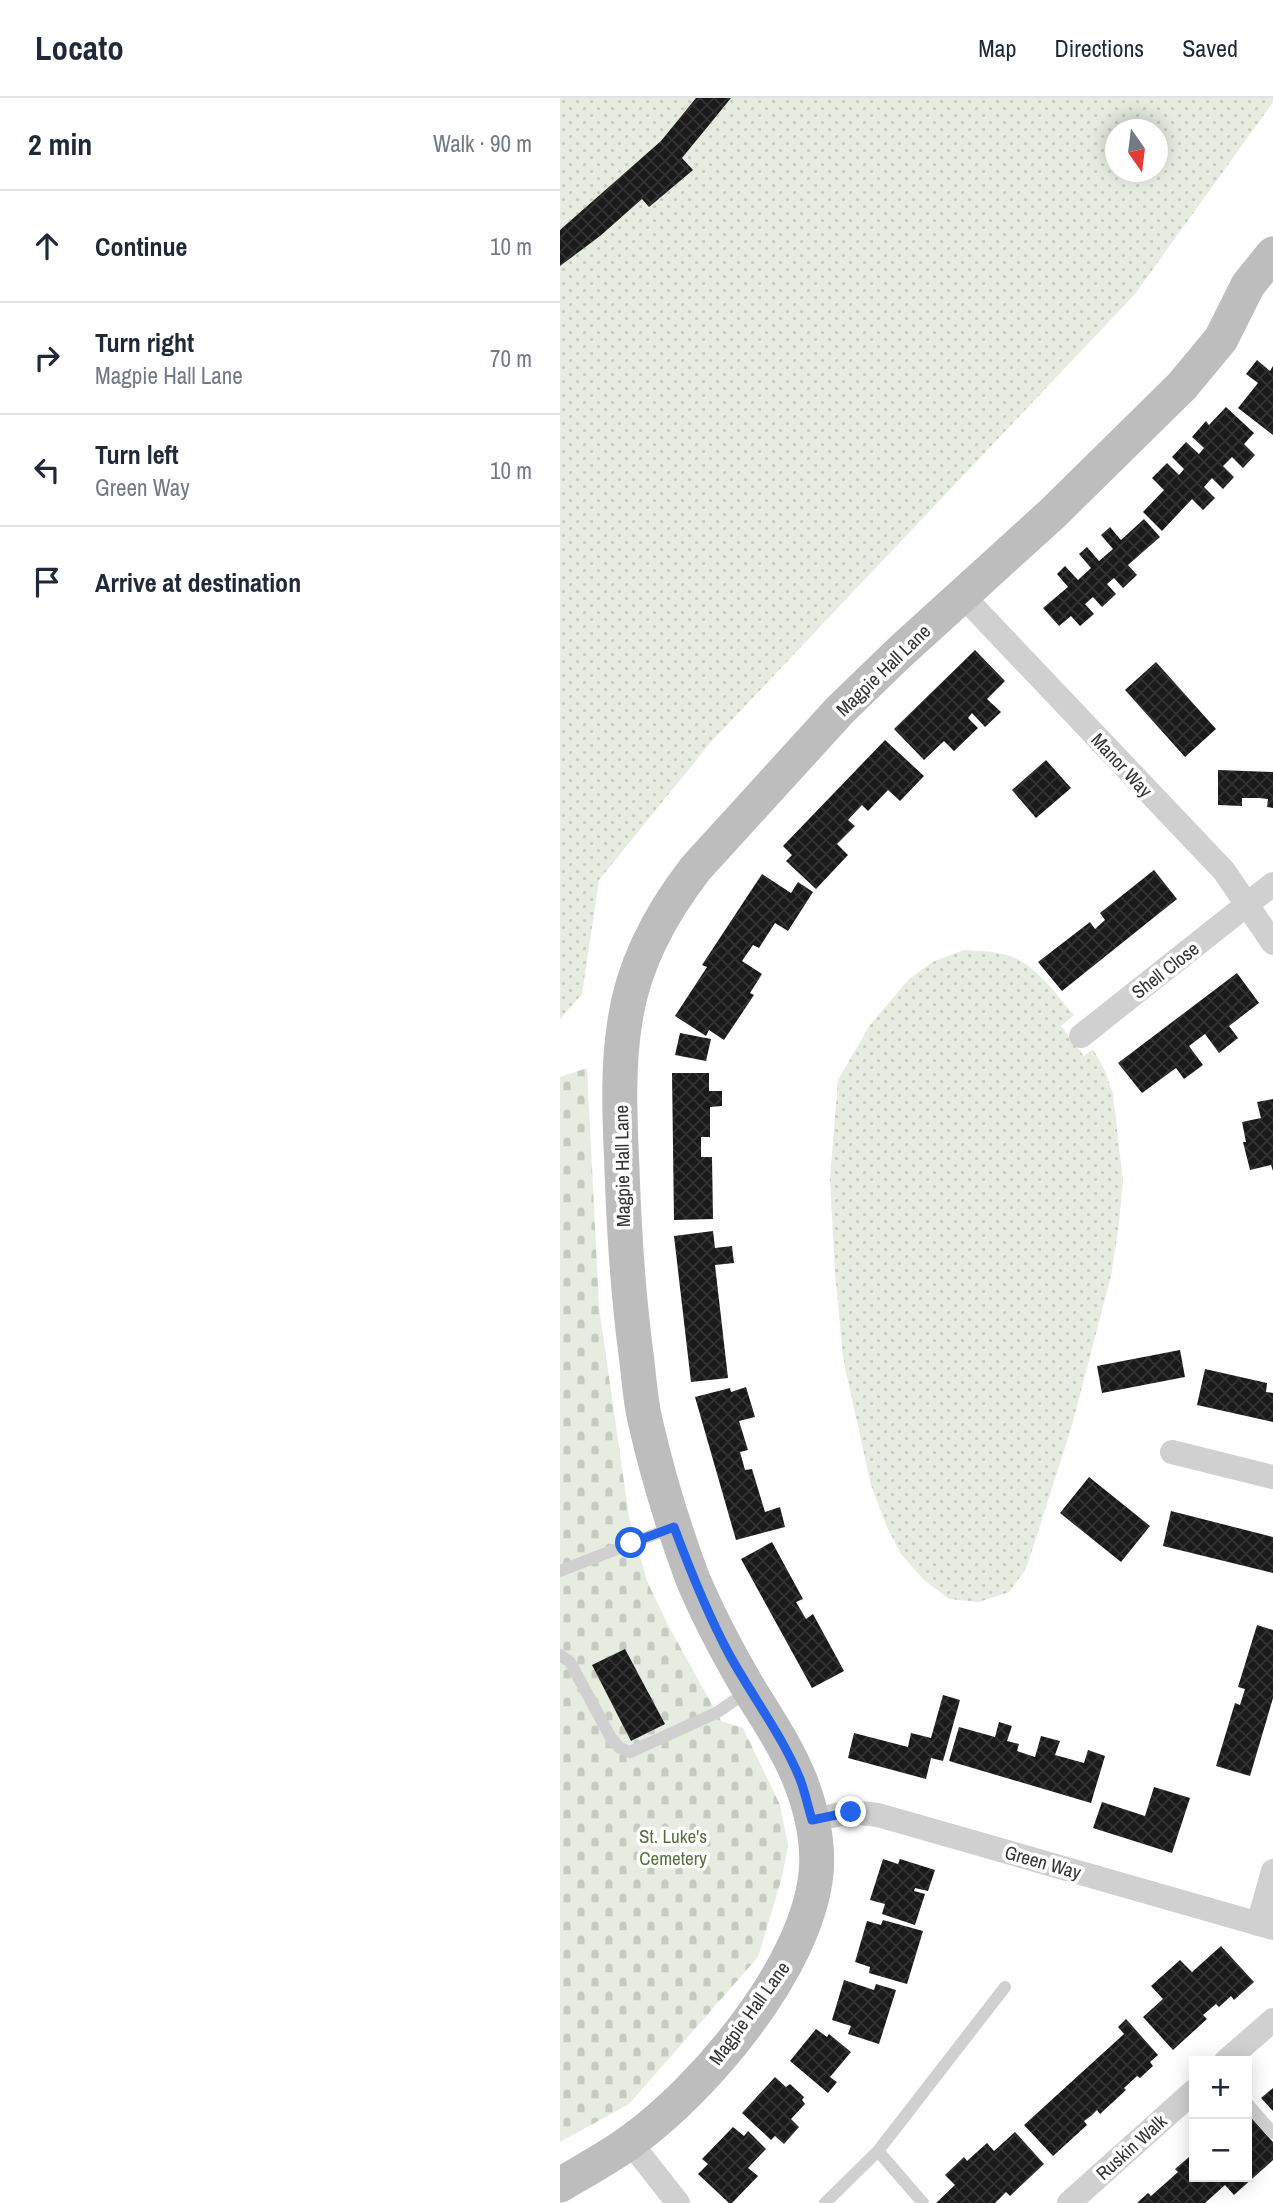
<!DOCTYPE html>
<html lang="en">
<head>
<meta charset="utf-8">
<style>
  :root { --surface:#fff; --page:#f2f2f3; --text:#1f2937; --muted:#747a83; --line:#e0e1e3 }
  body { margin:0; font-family:"Archivo Narrow",sans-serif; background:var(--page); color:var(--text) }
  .controls { position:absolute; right:21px; bottom:21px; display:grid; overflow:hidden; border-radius:0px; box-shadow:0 4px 18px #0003 }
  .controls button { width:63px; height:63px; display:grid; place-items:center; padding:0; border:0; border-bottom:2px solid var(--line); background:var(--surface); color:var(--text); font:35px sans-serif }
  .compass { position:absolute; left:545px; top:21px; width:63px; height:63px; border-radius:50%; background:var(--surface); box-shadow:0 4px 18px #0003; rotate:166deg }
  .stop { position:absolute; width:21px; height:21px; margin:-16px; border:5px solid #2563eb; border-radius:50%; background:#fff }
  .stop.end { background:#2563eb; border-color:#fff; box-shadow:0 2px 7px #0008 }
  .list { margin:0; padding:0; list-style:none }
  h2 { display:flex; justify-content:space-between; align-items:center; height:91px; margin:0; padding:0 28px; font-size:30px }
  h2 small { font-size:23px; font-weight:400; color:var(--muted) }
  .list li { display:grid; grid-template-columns:46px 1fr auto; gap:21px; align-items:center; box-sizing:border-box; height:112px; padding:0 28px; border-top:2px solid var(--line) }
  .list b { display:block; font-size:26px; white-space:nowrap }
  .list p { margin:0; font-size:23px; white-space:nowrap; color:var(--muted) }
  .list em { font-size:23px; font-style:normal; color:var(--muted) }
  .icon { flex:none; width:38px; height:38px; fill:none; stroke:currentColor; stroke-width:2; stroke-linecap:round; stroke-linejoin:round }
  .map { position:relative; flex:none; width:713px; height:2105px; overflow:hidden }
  header { display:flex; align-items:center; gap:42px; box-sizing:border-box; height:98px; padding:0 35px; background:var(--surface); border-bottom:2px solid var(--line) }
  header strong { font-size:33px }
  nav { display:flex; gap:38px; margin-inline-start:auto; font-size:24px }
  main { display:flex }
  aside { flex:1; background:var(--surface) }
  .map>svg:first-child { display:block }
  .grass { fill:url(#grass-dots); fill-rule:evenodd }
  .cemetery { fill:url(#cemetery-stones) }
  .building { fill:url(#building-cross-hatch) }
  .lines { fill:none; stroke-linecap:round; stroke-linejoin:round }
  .lane { stroke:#d0d0d0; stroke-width:12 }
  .street { stroke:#d0d0d0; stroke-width:24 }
  .secondary { stroke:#bdbdbd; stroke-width:35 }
  .route { stroke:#2563eb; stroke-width:9 }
  .labels { text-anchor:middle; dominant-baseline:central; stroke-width:7; stroke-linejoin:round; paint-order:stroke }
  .street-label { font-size:19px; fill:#333; stroke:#fff }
  .park-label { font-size:19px; fill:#56703f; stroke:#fff }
</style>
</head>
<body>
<header>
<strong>Locato</strong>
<nav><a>Map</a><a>Directions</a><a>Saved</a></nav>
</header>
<main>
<aside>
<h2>2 min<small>Walk · 90 m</small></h2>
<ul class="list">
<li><svg class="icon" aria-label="ahead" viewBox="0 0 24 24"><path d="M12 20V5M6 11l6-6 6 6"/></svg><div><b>Continue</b></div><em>10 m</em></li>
<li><svg class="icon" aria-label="right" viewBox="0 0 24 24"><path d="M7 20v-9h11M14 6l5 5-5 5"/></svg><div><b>Turn right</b><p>Magpie Hall Lane</p></div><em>70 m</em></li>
<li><svg class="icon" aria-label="left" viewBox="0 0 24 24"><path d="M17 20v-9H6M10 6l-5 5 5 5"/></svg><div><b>Turn left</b><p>Green Way</p></div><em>10 m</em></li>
<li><svg class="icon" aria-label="arrive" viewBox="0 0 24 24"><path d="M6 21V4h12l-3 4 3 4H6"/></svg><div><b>Arrive at destination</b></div></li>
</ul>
</aside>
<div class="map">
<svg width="713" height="2105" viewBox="0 0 713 2105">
  <defs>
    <pattern id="grass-dots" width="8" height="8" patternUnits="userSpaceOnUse" patternTransform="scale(1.75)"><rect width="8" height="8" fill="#e6ecdf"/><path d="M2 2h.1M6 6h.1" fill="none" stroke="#c6cbc0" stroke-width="1.8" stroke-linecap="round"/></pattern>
    <pattern id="cemetery-stones" width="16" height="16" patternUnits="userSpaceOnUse" patternTransform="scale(1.75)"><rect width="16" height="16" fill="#e6ecdf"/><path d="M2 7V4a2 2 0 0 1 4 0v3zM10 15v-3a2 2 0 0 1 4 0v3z" fill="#c6cbc0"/></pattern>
    <pattern id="building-cross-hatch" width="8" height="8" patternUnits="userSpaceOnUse" patternTransform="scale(1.75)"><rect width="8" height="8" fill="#1a1a1a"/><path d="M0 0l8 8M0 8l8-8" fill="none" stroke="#333"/></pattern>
  </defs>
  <rect width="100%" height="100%" fill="#fff"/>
  <g class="grass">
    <path d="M0 0H713V4L575 196 150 645 39 782 22 896 0 921ZM556 32H598V74H556Z"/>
    <path d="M404 852C422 853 442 853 459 862 481 874 498 899 514 917L501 928 524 958 533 951 545 973 553 996 563 1084 558 1133 551 1178 511 1331 466 1471 449 1494 419 1504 389 1501 364 1482 341 1456 326 1427 311 1387 283 1260 275 1174 270 1081 278 982 296 951 310 927 348 882 372 864Z"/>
  </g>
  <polygon class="cemetery" points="27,970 39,1209 69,1419 87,1483 109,1529 161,1623 183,1630 220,1707 228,1748 222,1779 198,1859 69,2006 0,2044 0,979"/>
  <g class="building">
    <polygon points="136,0 171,0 122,60 133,72 89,109 82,101 40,138 0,168 0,132 101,43"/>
    <polygon points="697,262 710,273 713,268 713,337 678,310 698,285 686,276"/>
    <polygon points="666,309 694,335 684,346 695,357 683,370 672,359 663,368 674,379 663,391 652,380 644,389 655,400 643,412 632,401 602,433 583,414 604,392 592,380 607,365 619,377 624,371 612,359 626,344 639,356 644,350 632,339 646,323 649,327"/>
    <polygon points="584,421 600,439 568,467 577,477 563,490 554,480 547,486 556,496 542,509 533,499 525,506 534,516 520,528 511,518 499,528 483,510 508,489 497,476 505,468 518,482 531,470 519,456 527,449 539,463 553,451 541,437 550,429 561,442"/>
    <polygon points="415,552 445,583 427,601 441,614 425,629 412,615 408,620 418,630 394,653 384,643 364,662 334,631"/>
    <polygon points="596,564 656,631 625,659 565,592"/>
    <polygon points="325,642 364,678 340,703 328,692 308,713 302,707 288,722 295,728 277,746 288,757 256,791 226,763 232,757 223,748"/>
    <polygon points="486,662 511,690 476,720 452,692"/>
    <polygon points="658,672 713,674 713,710 707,709 708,701 699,700 682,700 682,708 658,707"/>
    <polygon points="594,772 617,801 502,893 478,864 530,824 535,831 545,822 540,815"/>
    <polygon points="202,776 231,795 238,784 253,794 228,833 215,825 199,850 193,847 182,863 202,876 190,895 194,897 164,942 149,932 146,938 115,918 147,869 142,867"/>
    <polygon points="677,875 699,905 669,928 678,940 659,955 645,936 629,948 643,967 624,981 616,970 582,995 558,965"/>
    <polygon points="120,935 151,941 146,963 115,957"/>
    <polygon points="112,975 149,975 149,993 162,993 162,1008 150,1009 150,1039 141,1039 141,1059 152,1059 153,1121 114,1122"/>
    <polygon points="713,1001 713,1073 711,1067 690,1072 683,1044 686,1044 682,1024 701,1020 697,1004"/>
    <polygon points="153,1133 155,1150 172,1148 174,1165 155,1167 168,1280 131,1284 114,1138"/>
    <polygon points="620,1252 625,1279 542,1295 537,1268"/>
    <polygon points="645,1271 707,1285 706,1294 713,1295 713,1324 637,1307"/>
    <polygon points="186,1289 195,1319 179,1323 188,1352 180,1354 185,1372 192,1371 205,1414 220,1409 225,1429 176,1442 135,1299 170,1290 171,1294"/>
    <polygon points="529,1379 590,1428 561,1464 500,1415"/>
    <polygon points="611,1413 713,1439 713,1475 603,1448"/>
    <polygon points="212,1444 243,1501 236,1504 246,1521 253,1516 284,1573 252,1590 181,1461"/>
    <polygon points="697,1527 713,1532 713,1600 690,1678 656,1668 675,1605 680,1607 685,1591 678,1589"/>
    <polygon points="65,1551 105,1626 71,1643 32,1567"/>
    <polygon points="383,1597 400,1602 383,1663 371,1660 366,1681 288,1660 294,1635 348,1649 351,1635 371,1640"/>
    <polygon points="439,1624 452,1628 447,1643 459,1646 457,1653 475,1659 481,1638 500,1643 495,1657 524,1665 528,1652 545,1658 531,1705 389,1663 399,1629 435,1639"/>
    <polygon points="594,1689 630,1700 612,1755 533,1730 542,1704 585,1718"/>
    <polygon points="323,1761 338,1766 340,1761 375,1772 368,1793 355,1790 354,1793 365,1796 355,1827 322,1816 325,1806 310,1802"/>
    <polygon points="323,1822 363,1833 347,1886 309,1875 310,1869 295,1864 307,1823 321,1827"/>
    <polygon points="661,1848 694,1884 674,1902 671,1898 659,1909 656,1906 643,1917 647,1921 613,1952 583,1919 603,1901 591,1888 620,1862 632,1874"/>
    <polygon points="284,1882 314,1892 316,1886 336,1892 319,1946 288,1936 291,1928 272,1922"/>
    <polygon points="566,1921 598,1957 590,1964 593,1968 580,1980 577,1978 564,1990 566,1992 540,2016 537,2012 531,2018 524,2023 527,2027 493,2058 464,2027 564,1936 558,1929"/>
    <polygon points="256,1931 267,1939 269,1936 291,1954 270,1979 277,1984 268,1995 230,1963"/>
    <polygon points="215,1979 226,1989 230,1986 244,1999 242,2002 245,2006 231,2021 239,2029 224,2046 215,2038 211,2042 182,2015"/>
    <polygon points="713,1990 713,2013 701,2000"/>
    <polygon points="687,2015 713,2044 713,2062 674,2097 665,2087 645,2105 577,2105 588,2095 591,2098 618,2074 615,2071 629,2059 632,2062 634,2059 634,2079 687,2079"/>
    <polygon points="173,2029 184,2038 188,2033 206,2051 188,2070 198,2078 172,2105 169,2105 138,2076 148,2066 142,2061"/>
    <polygon points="455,2034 484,2066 450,2098 446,2094 435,2105 376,2105 395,2087 385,2077 404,2059 407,2063 427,2045 434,2053"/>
  </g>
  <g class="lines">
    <g class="lane">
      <polyline points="0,1473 114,1429"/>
      <polyline points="0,1557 10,1564 51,1640 60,1650 70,1654 156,1615 187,1594"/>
      <polyline points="687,2005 713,2035"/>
      <polyline points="318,2053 363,2105"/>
      <polyline points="265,2105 318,2053 445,1889"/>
    </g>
    <g class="street">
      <polyline points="402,497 664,773 713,845"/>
      <polyline points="521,938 713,786"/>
      <polyline points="612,1354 713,1379"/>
      <polyline points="252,1722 291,1714 318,1717 713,1830"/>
      <polyline points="698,1826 713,1773"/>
      <polyline points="666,1963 713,1922"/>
      <polyline points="70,2044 118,2105"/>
      <polyline points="509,2105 634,1993"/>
    </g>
    <path class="secondary" d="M0 2087C23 2073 48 2060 70 2044 145 1990 246 1870 256 1776 259 1745 251 1710 240 1682 227 1650 207 1620 189 1591 168 1555 148 1518 132 1479 113 1428 97 1375 85 1322 80 1301 79 1278 76 1256 68 1195 64 1133 62 1071 60 1023 57 972 65 923 73 867 101 815 136 770L280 612 340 554 493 415 622 288 661 241 688 187 713 156"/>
  </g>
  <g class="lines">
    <path class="route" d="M71 1445 114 1429C130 1472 147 1515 169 1556 192 1598 222 1637 240 1681 245 1694 248 1709 252 1722L291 1714"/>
  </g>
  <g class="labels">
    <g class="street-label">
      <text transform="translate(323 572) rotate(-44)">Magpie Hall Lane</text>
      <text transform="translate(562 667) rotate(47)">Manor Way</text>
      <text transform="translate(605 872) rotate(-38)">Shell Close</text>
      <text transform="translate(62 1068) rotate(-91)">Magpie Hall Lane</text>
      <text transform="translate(483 1764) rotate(16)">Green Way</text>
      <text transform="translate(189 1915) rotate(-54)">Magpie Hall Lane</text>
      <text transform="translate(571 2049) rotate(-42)">Ruskin Walk</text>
    </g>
    <g class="park-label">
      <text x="113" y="1738">St. Luke's<tspan x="113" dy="22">Cemetery</tspan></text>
    </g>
  </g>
</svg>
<div class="controls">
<button>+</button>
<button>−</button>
</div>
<svg class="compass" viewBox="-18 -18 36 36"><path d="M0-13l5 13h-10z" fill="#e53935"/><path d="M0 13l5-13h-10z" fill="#747a83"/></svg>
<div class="stop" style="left:71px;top:1445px"></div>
<div class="stop end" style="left:291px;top:1714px"></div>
</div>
</main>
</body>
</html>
